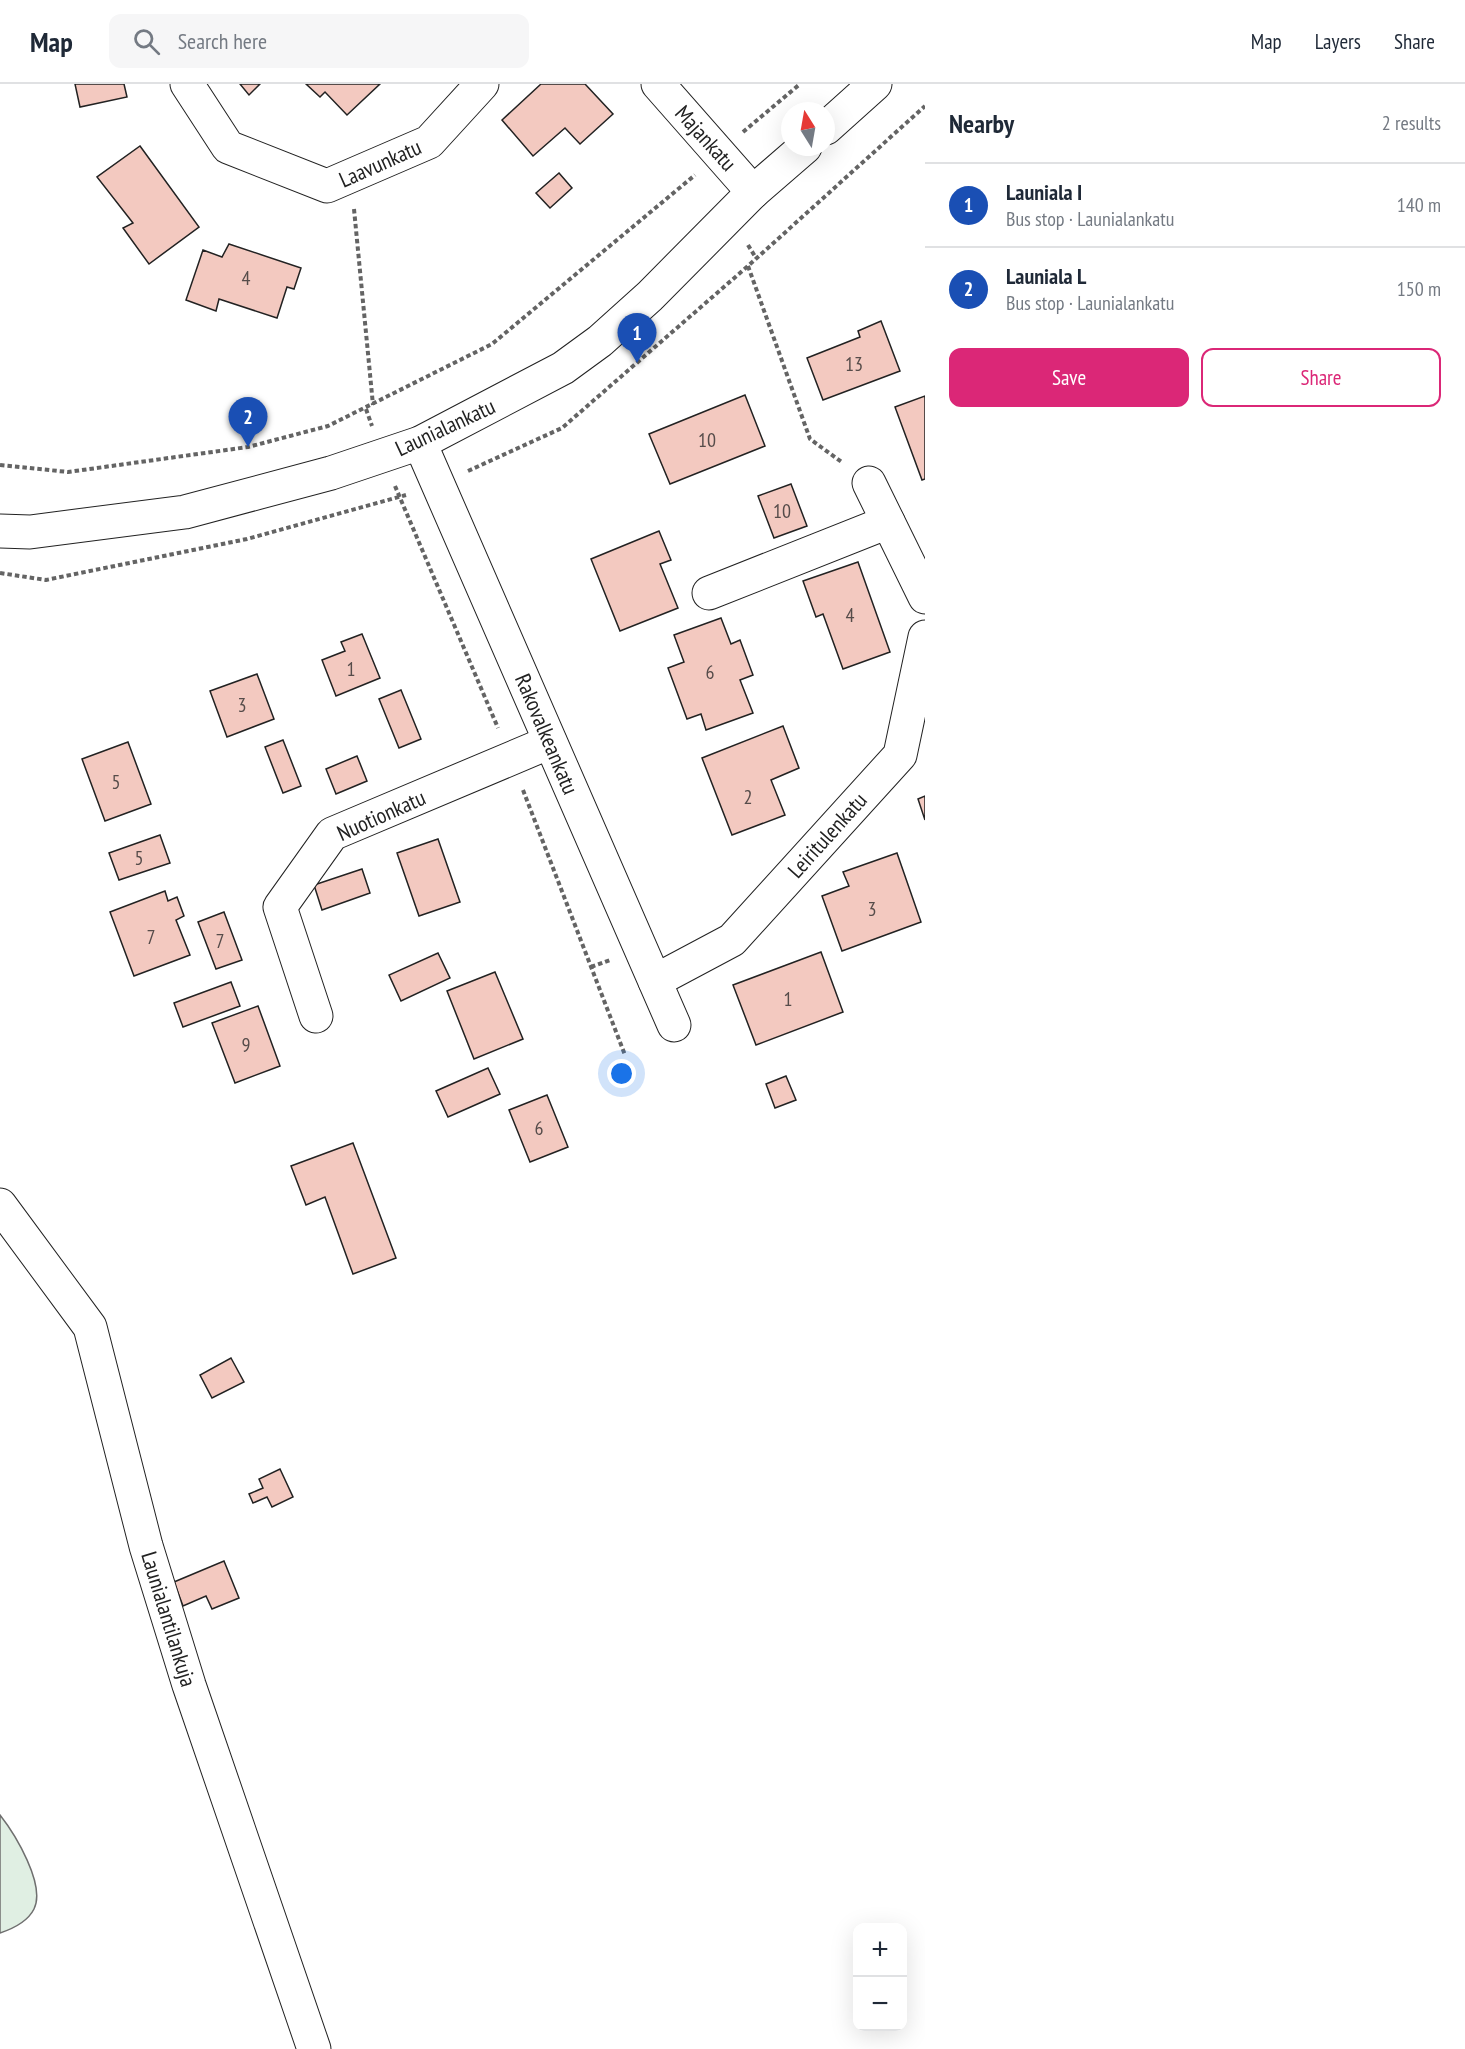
<!DOCTYPE html>
<html lang="en">
<head>
<meta charset="utf-8">
<style>
  :root { --surface:#fff; --page:#f6f6f7; --text:#1f2937; --muted:#747a83; --line:#e0e1e3; --accent:#db2777 }
  body { margin:0; font-family:"PT Sans Narrow",sans-serif; background:var(--page); color:var(--text) }
  .controls { position:absolute; right:18px; bottom:18px; display:grid; overflow:hidden; border-radius:12px; box-shadow:0 6px 24px #0002 }
  .controls button { width:54px; height:54px; display:grid; place-items:center; padding:0; border:0; border-bottom:2px solid var(--line); background:var(--surface); color:var(--text); font:30px sans-serif }
  .compass { position:absolute; left:781px; top:18px; width:54px; height:54px; border-radius:50%; background:var(--surface); box-shadow:0 6px 24px #0002; rotate:349deg }
  .you { position:absolute; left:622px; top:990px; width:21px; height:21px; margin:-15px; border:4px solid #fff; border-radius:50%; background:#1a73e8; box-shadow:0 0 0 9px #1a73e833 }
  .badge { display:grid; place-items:center; width:39px; height:39px; border-radius:50%; background:var(--accent); color:#fff; font-size:20px; font-weight:700 }
  .pin { position:absolute; translate:-50% -50px; filter:drop-shadow(0 2px 3px #0008) }
  .pin::after { content:''; position:absolute; top:32px; width:21px; height:18px; background:inherit; clip-path:polygon(0 0,100% 0,50% 100%) }
  .list { margin:0; padding:0; list-style:none }
  h2 { display:flex; justify-content:space-between; align-items:center; height:78px; margin:0; padding:0 24px; font-size:26px }
  h2 small { font-size:20px; font-weight:400; color:var(--muted) }
  .list li { display:grid; grid-template-columns:39px 1fr auto; gap:18px; align-items:center; box-sizing:border-box; height:84px; padding:0 24px; border-top:2px solid var(--line) }
  .list b { display:block; font-size:22px; white-space:nowrap }
  .list p { margin:0; font-size:20px; white-space:nowrap; color:var(--muted) }
  .list em { font-size:20px; font-style:normal; color:var(--muted) }
  .actions { display:flex; gap:12px; padding:18px 24px }
  .actions a { flex:1; padding:14px 0; border:2px solid var(--accent); border-radius:12px; text-align:center; font-size:21px; color:var(--accent) }
  .actions .main { background:var(--accent); color:#fff }
  .icon { flex:none; width:33px; height:33px; fill:none; stroke:currentColor; stroke-width:2; stroke-linecap:round; stroke-linejoin:round }
  .map { position:relative; flex:none; width:925px; height:1965px; overflow:hidden }
  header { display:flex; align-items:center; gap:36px; box-sizing:border-box; height:84px; padding:0 30px; background:var(--surface); border-bottom:2px solid var(--line) }
  header strong { font-size:28px }
  nav { display:flex; gap:33px; margin-inline-start:auto; font-size:21px }
  .search { width:420px; height:54px; background:var(--page); display:flex; align-items:center; gap:15px; box-sizing:border-box; padding:0 21px; border-radius:12px; color:var(--muted); font-size:22px }
  main { display:flex }
  aside { flex:1; background:var(--surface) }
  .map>svg:first-child { display:block }
  .green { fill:#e0efe3; stroke:#6f6f6f; stroke-width:1.5 }
  .building { fill:#f3c9c0; stroke:#222; stroke-width:1.5 }
  .lines { fill:none; stroke-linecap:round; stroke-linejoin:round }
  .minor-casing { stroke:#222; stroke-width:35 }
  .path { stroke:#646464; stroke-width:4; stroke-dasharray:4.5 3; stroke-linecap:butt }
  .minor { stroke:#fff; stroke-width:33 }
  .labels { text-anchor:middle; dominant-baseline:central; stroke-width:4.5; stroke-linejoin:round; paint-order:stroke }
  .number-label { font-size:20px; fill:#564c4a }
  .street-label { font-size:22px; fill:#222; stroke:#fff }
</style>
</head>
<body>
<header>
<strong>Map</strong>
<div class="search"><svg class="icon" aria-label="search" viewBox="0 0 24 24"><circle cx="10" cy="10" r="6"/><path d="M15 15l6 6"/></svg>Search here</div>
<nav><a>Map</a><a>Layers</a><a>Share</a></nav>
</header>
<main>
<div class="map">
<svg width="925" height="1965" viewBox="0 0 925 1965">
  <rect width="100%" height="100%" fill="#fff"/>
  <path class="green" d="M0 1731C15 1750 46 1801 34 1825 28 1837 12 1845 0 1849Z"/>
  <g class="building">
    <polygon points="75,0 124,0 127,13 80,23"/>
    <polygon points="240,0 260,0 249,11"/>
    <polygon points="306,0 380,0 347,31 325,8 320,13"/>
    <polygon points="585,0 613,30 580,60 565,44 533,72 502,36 541,0"/>
    <polygon points="140,62 199,143 149,180 123,144 133,139 97,93"/>
    <polygon points="559,89 572,104 550,124 536,109"/>
    <polygon points="229,160 301,184 294,205 287,203 277,234 219,215 216,227 186,216 203,166 222,173"/>
    <polygon points="881,237 900,287 823,316 807,274 860,253 858,247"/>
    <polygon points="745,311 765,362 670,400 649,350"/>
    <polygon points="925,312 925,395 922,396 895,323"/>
    <polygon points="791,400 807,442 774,454 758,412"/>
    <polygon points="659,447 671,476 660,480 678,524 620,547 591,475"/>
    <polygon points="858,478 890,568 843,585 823,530 816,533 803,497"/>
    <polygon points="721,534 731,560 740,556 753,591 740,596 753,629 706,646 701,630 687,635 668,584 684,578 674,551"/>
    <polygon points="362,550 380,594 336,612 322,576 345,567 341,558"/>
    <polygon points="257,590 274,635 227,653 210,607"/>
    <polygon points="401,606 421,655 399,664 379,615"/>
    <polygon points="783,642 799,684 771,696 785,731 732,751 702,674"/>
    <polygon points="283,656 301,702 283,709 265,663"/>
    <polygon points="128,658 151,720 105,737 82,675"/>
    <polygon points="357,672 367,697 336,710 326,685"/>
    <polygon points="925,712 925,736 918,715"/>
    <polygon points="160,751 170,779 119,796 109,769"/>
    <polygon points="438,755 460,818 419,832 397,769"/>
    <polygon points="897,769 921,838 842,867 822,812 849,802 843,788"/>
    <polygon points="362,785 370,809 322,826 314,801"/>
    <polygon points="165,807 168,817 177,813 184,832 176,836 190,871 134,892 110,828"/>
    <polygon points="224,828 242,876 216,885 198,838"/>
    <polygon points="821,868 843,928 756,961 733,901"/>
    <polygon points="438,869 450,894 401,917 389,891"/>
    <polygon points="495,888 523,955 474,975 447,907"/>
    <polygon points="231,898 240,922 183,943 174,919"/>
    <polygon points="258,922 280,982 235,999 212,939"/>
    <polygon points="488,984 500,1010 448,1033 436,1007"/>
    <polygon points="786,992 796,1016 775,1024 766,1000"/>
    <polygon points="547,1011 568,1063 530,1078 509,1026"/>
    <polygon points="353,1059 396,1174 353,1190 325,1113 306,1121 291,1082"/>
    <polygon points="231,1274 244,1298 212,1314 200,1291"/>
    <polygon points="280,1385 293,1413 272,1423 267,1413 253,1419 249,1410 263,1404 259,1395"/>
    <polygon points="224,1477 239,1514 212,1525 206,1512 183,1522 174,1498"/>
  </g>
  <g class="lines">
    <defs>
      <g id="minor">
        <polyline points="187,0 228,63 327,102 429,58 482,0"/>
        <polyline points="658,0 753,108"/>
        <polyline points="826,44 875,0"/>
        <polyline points="420,359 674,941"/>
        <polyline points="869,399 925,513"/>
        <polyline points="0,447 30,448 185,428 331,389 420,359 563,284 600,257 650,212 753,108 805,63"/>
        <polyline points="709,509 888,438"/>
        <polyline points="655,897 732,856 900,671 925,553"/>
        <polyline points="316,932 280,823 332,750 550,658"/>
        <polyline points="0,1121 90,1243 146,1462 189,1601 314,1965"/>
      </g>
    </defs>
    <use href="#minor" class="minor-casing"/>
    <g class="path">
      <polyline points="743,48 800,0"/>
      <polyline points="354,125 373,321"/>
      <polyline points="748,161 756,174"/>
      <polyline points="748,182 810,355 843,379"/>
      <polyline points="366,325 372,342"/>
      <polyline points="0,381 68,388 248,363 328,342 492,260 695,91"/>
      <polyline points="468,387 562,344 748,182 925,22"/>
      <polyline points="395,402 498,644"/>
      <polyline points="0,489 46,496 247,455 406,411"/>
      <polyline points="523,706 625,971"/>
      <polyline points="591,883 610,876"/>
    </g>
    <use href="#minor" class="minor"/>
  </g>
  <g class="labels">
    <g class="number-label">
      <text x="246" y="194">4</text>
      <text x="854" y="280">13</text>
      <text x="707" y="356">10</text>
      <text x="782" y="427">10</text>
      <text x="850" y="531">4</text>
      <text x="351" y="585">1</text>
      <text x="710" y="588">6</text>
      <text x="242" y="621">3</text>
      <text x="116" y="698">5</text>
      <text x="748" y="713">2</text>
      <text x="139" y="774">5</text>
      <text x="872" y="825">3</text>
      <text x="151" y="853">7</text>
      <text x="220" y="857">7</text>
      <text x="788" y="915">1</text>
      <text x="246" y="961">9</text>
      <text x="539" y="1044">6</text>
    </g>
    <g class="street-label">
      <text transform="translate(706 54) rotate(48)">Majankatu</text>
      <text transform="translate(380 79) rotate(-24)">Laavunkatu</text>
      <text transform="translate(445 343) rotate(-25)">Launialankatu</text>
      <text transform="translate(547 650) rotate(67)">Rakovalkeankatu</text>
      <text transform="translate(381 731) rotate(-24)">Nuotionkatu</text>
      <text transform="translate(827 751) rotate(-48)">Leiritulenkatu</text>
      <text transform="translate(169 1535) rotate(73)">Launialantilankuja</text>
    </g>
  </g>
</svg>
<div class="controls">
<button>+</button>
<button>−</button>
</div>
<svg class="compass" viewBox="-18 -18 36 36"><path d="M0-13l5 13h-10z" fill="#e53935"/><path d="M0 13l5-13h-10z" fill="#747a83"/></svg>
<div class="you"></div>
<div class="pin badge" style="left:637px;top:279px;background:#1a4fb4">1</div>
<div class="pin badge" style="left:248px;top:363px;background:#1a4fb4">2</div>
</div>
<aside>
<h2>Nearby<small>2 results</small></h2>
<ul class="list">
<li><span class="badge" style="background:#1a4fb4">1</span><div><b>Launiala I</b><p>Bus stop · Launialankatu</p></div><em>140 m</em></li>
<li><span class="badge" style="background:#1a4fb4">2</span><div><b>Launiala L</b><p>Bus stop · Launialankatu</p></div><em>150 m</em></li>
</ul>
<div class="actions"><a class="main">Save</a><a>Share</a></div>
</aside>
</main>
</body>
</html>
